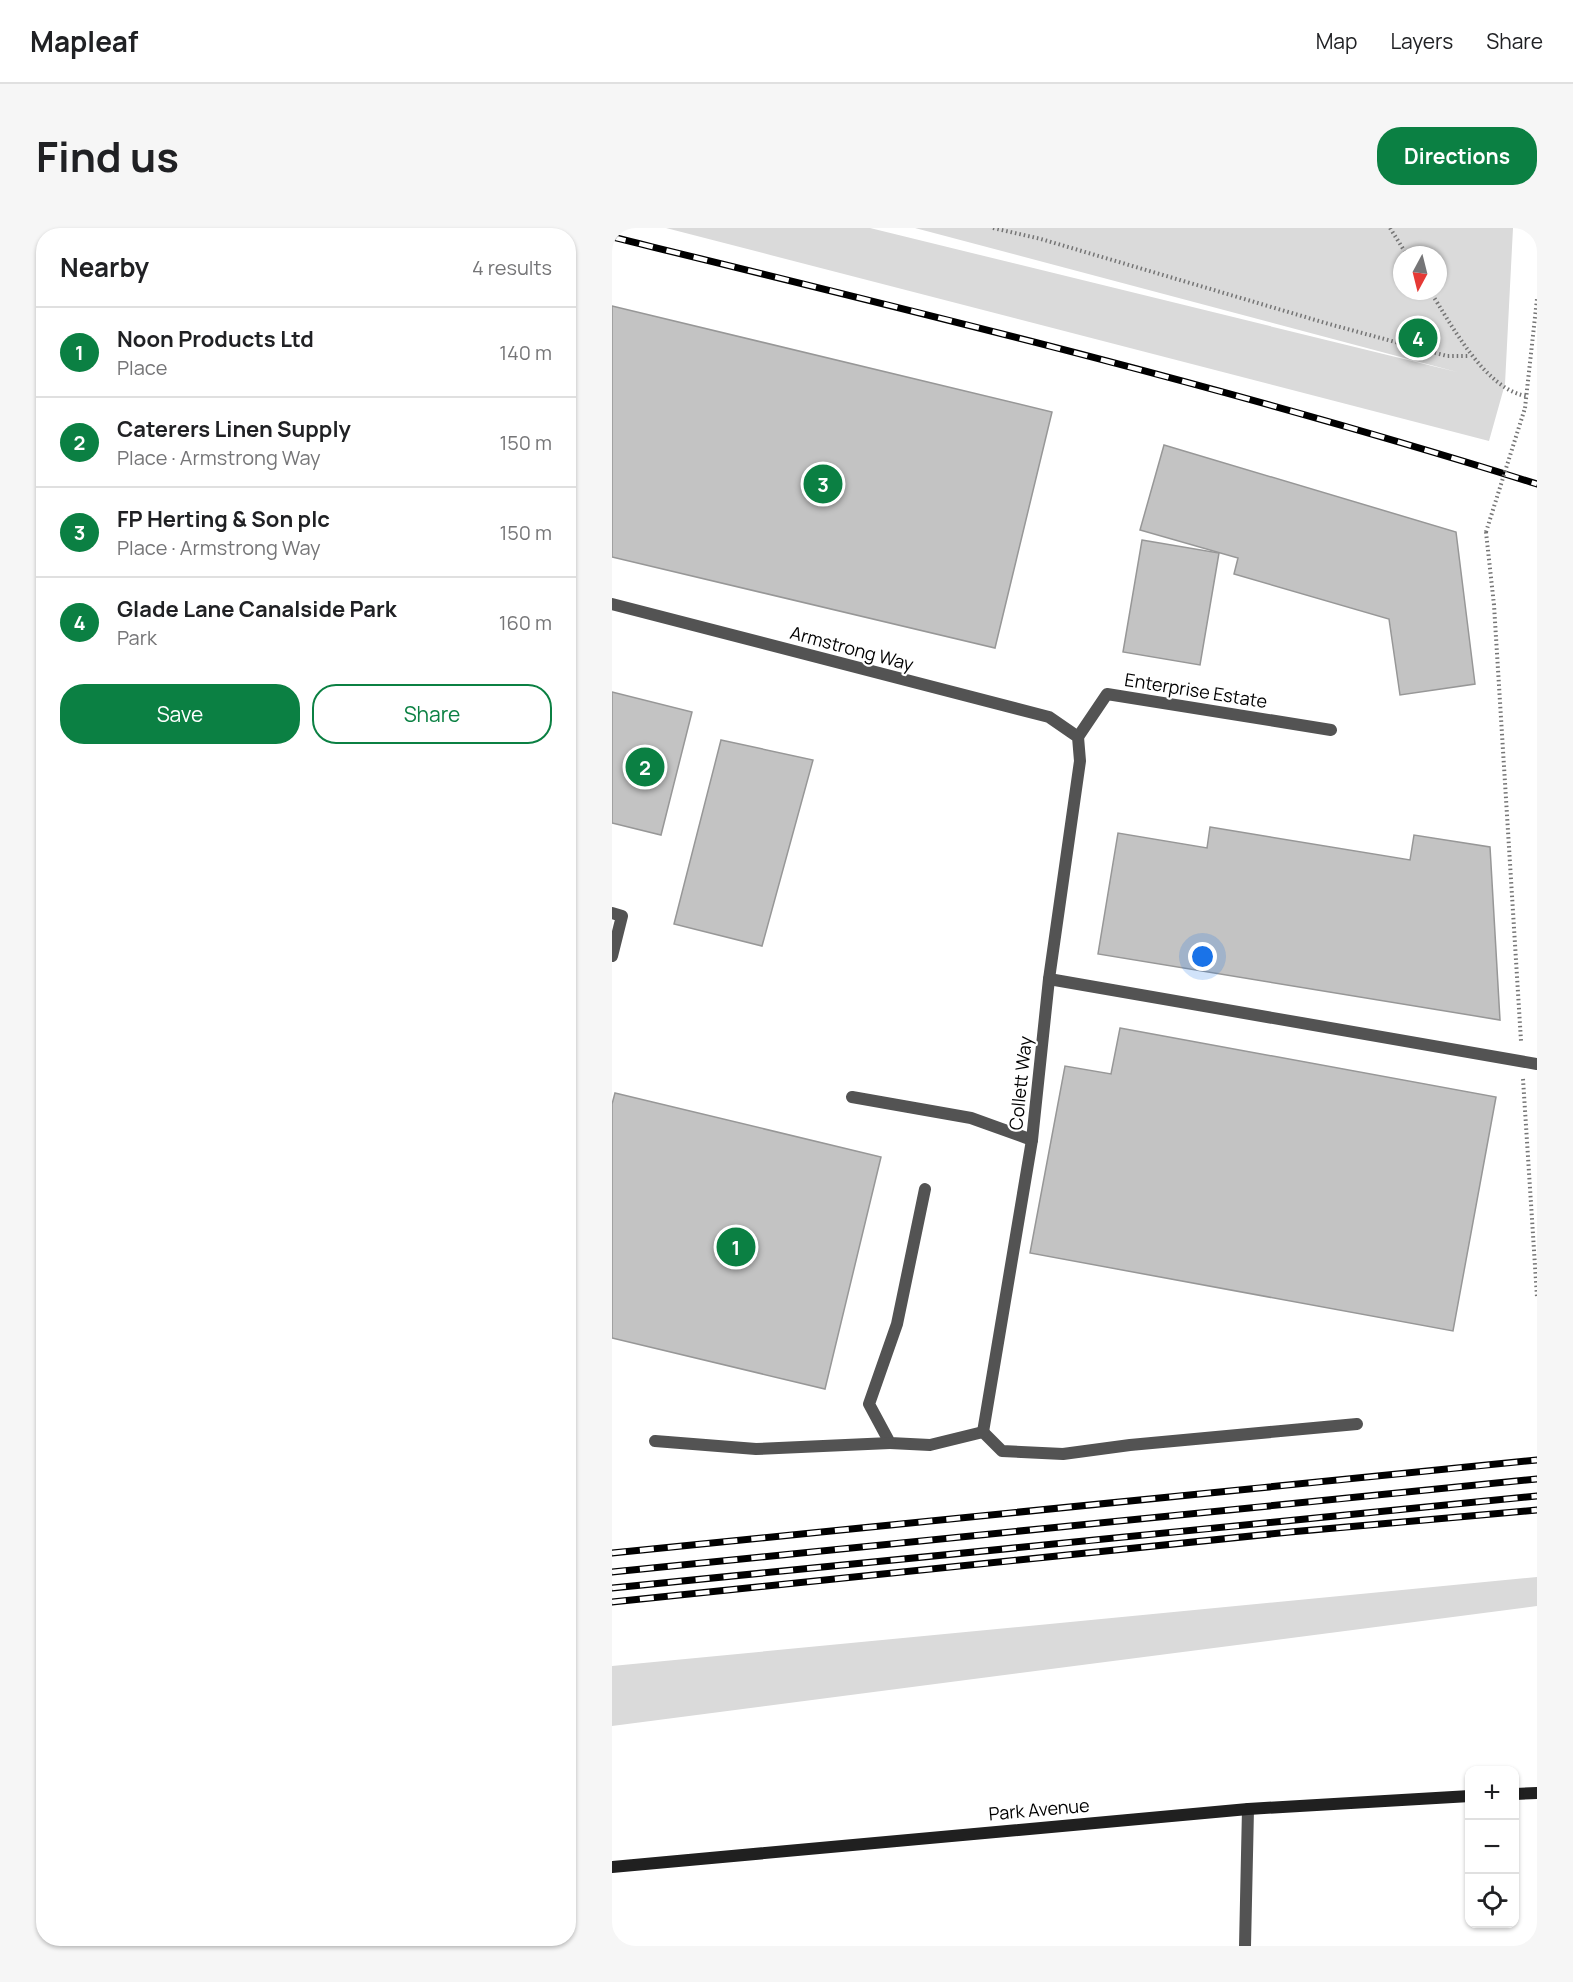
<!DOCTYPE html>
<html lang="en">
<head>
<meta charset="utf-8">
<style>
  :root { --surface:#fff; --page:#f6f6f6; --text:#202124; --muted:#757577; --line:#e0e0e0; --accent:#0b8043 }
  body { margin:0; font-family:Manrope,sans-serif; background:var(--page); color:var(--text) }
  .controls { position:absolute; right:18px; bottom:18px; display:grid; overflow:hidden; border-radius:12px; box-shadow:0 2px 4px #0004 }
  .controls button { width:54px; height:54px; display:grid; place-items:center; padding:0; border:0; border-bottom:2px solid var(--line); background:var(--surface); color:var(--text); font:30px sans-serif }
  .compass { position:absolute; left:781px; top:18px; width:54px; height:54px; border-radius:50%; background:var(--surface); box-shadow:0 2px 4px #0004; rotate:187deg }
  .you { position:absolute; left:591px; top:729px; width:21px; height:21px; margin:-15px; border:4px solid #fff; border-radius:50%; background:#1a73e8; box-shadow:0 0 0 9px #1a73e833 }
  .badge { display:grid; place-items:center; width:39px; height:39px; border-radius:50%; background:var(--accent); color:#fff; font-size:20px; font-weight:700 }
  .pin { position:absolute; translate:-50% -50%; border:3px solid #fff; box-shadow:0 2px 6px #0006 }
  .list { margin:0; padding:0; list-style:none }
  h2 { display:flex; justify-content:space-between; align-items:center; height:78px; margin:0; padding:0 24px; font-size:26px }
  h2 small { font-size:20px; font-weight:400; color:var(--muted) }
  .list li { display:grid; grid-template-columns:39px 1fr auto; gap:18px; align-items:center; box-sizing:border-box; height:90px; padding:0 24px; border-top:2px solid var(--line) }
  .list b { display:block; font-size:22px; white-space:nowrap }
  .list p { margin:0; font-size:20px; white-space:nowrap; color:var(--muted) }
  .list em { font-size:20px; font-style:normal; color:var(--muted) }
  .actions { display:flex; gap:12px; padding:18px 24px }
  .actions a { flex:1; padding:14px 0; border:2px solid var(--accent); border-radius:24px; text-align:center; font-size:21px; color:var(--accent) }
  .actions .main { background:var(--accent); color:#fff }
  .icon { flex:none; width:33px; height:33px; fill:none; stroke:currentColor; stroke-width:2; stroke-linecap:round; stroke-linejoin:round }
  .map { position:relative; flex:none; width:925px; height:1718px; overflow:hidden; border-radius:24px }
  header { display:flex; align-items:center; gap:36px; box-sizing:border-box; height:84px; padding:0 30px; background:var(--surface); border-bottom:2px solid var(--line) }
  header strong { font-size:28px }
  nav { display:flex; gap:33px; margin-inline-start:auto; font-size:21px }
  .intro { display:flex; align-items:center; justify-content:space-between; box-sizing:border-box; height:144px; padding:0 36px }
  h1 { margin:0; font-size:42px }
  .button { padding:15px 27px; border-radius:24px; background:var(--accent); color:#fff; font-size:21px; font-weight:700 }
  main { display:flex; gap:36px; padding:0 36px }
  aside { flex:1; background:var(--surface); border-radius:24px; box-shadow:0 2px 4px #0004 }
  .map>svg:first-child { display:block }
  .green { fill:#dadada; fill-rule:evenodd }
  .building { fill:#c3c3c3; stroke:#979797; stroke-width:1.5 }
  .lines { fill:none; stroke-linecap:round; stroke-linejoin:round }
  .path { stroke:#757575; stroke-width:4; stroke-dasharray:1.5 3; stroke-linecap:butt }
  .lane { stroke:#535353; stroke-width:12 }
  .street { stroke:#535353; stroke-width:12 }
  .secondary { stroke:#202020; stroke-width:12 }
  .rail-casing { stroke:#000; stroke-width:7 }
  .rail { stroke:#fff; stroke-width:4.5; stroke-dasharray:14; stroke-linecap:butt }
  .path-bridge { stroke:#757575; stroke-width:4; stroke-dasharray:1.5 3; stroke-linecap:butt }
  .labels { text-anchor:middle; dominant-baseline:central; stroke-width:4.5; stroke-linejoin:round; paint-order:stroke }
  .street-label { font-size:18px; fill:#000; stroke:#fff }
</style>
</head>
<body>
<header>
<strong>Mapleaf</strong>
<nav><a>Map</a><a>Layers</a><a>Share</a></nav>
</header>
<div class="intro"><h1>Find us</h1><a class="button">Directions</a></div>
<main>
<aside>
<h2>Nearby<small>4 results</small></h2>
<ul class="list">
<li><span class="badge">1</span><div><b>Noon Products Ltd</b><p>Place</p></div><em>140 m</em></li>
<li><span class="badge">2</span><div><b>Caterers Linen Supply</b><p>Place · Armstrong Way</p></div><em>150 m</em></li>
<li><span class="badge">3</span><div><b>FP Herting &amp; Son plc</b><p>Place · Armstrong Way</p></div><em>150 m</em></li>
<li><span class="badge">4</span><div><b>Glade Lane Canalside Park</b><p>Park</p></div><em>160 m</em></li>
</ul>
<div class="actions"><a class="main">Save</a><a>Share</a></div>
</aside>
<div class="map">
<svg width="925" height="1718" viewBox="0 0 925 1718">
  <rect width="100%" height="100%" fill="#fff"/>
  <g class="green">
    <path d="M54 0H258L845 144 303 0H901L893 156 877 213ZM790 27H826V63H790Z"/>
    <polygon points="925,1349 925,1378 0,1498 0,1438"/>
  </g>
  <g class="building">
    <polygon points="0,78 440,184 383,420 0,329"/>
    <polygon points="552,217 844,304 863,456 788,467 777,391 622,346 626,330 528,302"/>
    <polygon points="530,312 607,325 588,437 511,424"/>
    <polygon points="0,464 80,484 49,607 0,595"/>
    <polygon points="109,512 201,532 150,718 62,696"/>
    <polygon points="598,599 798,632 802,607 878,619 888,792 486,726 506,605 595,620"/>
    <polygon points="508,800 884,869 841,1103 418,1025 453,838 499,846"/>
    <polygon points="3,865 269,929 213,1161 0,1110 0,876"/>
  </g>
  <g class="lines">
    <g class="path">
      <polyline points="381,0 429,11 717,96 835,128 858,128"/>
      <polyline points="778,0 795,27"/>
      <path d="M818 63C839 96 873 161 914 168"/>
      <polyline points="913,180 925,71"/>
      <polyline points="874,304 882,377 909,813"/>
      <polyline points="911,851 925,1069"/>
    </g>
    <g class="lane">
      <polyline points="466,509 495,466 719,502"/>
      <polyline points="240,869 359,890 420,912"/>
      <polyline points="313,961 285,1096 257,1176 278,1215 318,1217 371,1204 390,1223 451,1226 518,1217 745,1196"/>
      <polyline points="43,1213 144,1221 278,1215"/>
    </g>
    <g class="street">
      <polyline points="0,376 437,489 466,509 468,533 437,751 420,912 371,1204"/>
      <polyline points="0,685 10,688 0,728"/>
      <polyline points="437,751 925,836"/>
      <polyline points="633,1718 636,1581"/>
    </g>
    <g class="secondary">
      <polyline points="903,1566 925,1565"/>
      <polyline points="0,1639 636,1581 858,1568"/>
    </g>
    <defs>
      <g id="rail">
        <path d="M0 9C310 85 620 160 925 256"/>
        <polyline points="0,1325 925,1232"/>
        <polyline points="0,1344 925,1251"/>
        <polyline points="0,1360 925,1268"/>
        <polyline points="0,1374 678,1304 925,1282"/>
      </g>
    </defs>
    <use href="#rail" class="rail-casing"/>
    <use href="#rail" class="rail"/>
    <polyline class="path-bridge" points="874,304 913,180"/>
  </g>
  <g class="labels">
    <g class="street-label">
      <text transform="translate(240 420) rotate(15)">Armstrong Way</text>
      <text transform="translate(584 462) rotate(9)">Enterprise Estate</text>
      <text transform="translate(408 855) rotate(-84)">Collett Way</text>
      <text transform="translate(427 1581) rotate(-5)">Park Avenue</text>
    </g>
  </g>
</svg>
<div class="controls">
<button>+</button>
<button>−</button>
<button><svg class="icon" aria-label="locate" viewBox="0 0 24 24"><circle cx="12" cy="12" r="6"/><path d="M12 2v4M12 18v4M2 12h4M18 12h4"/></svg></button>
</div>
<svg class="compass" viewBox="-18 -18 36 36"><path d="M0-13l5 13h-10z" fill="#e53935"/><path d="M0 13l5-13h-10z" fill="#757577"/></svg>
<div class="you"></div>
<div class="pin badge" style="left:124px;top:1019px">1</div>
<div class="pin badge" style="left:33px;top:539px">2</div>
<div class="pin badge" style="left:211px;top:256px">3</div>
<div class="pin badge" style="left:806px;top:110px">4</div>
</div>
</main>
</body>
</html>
